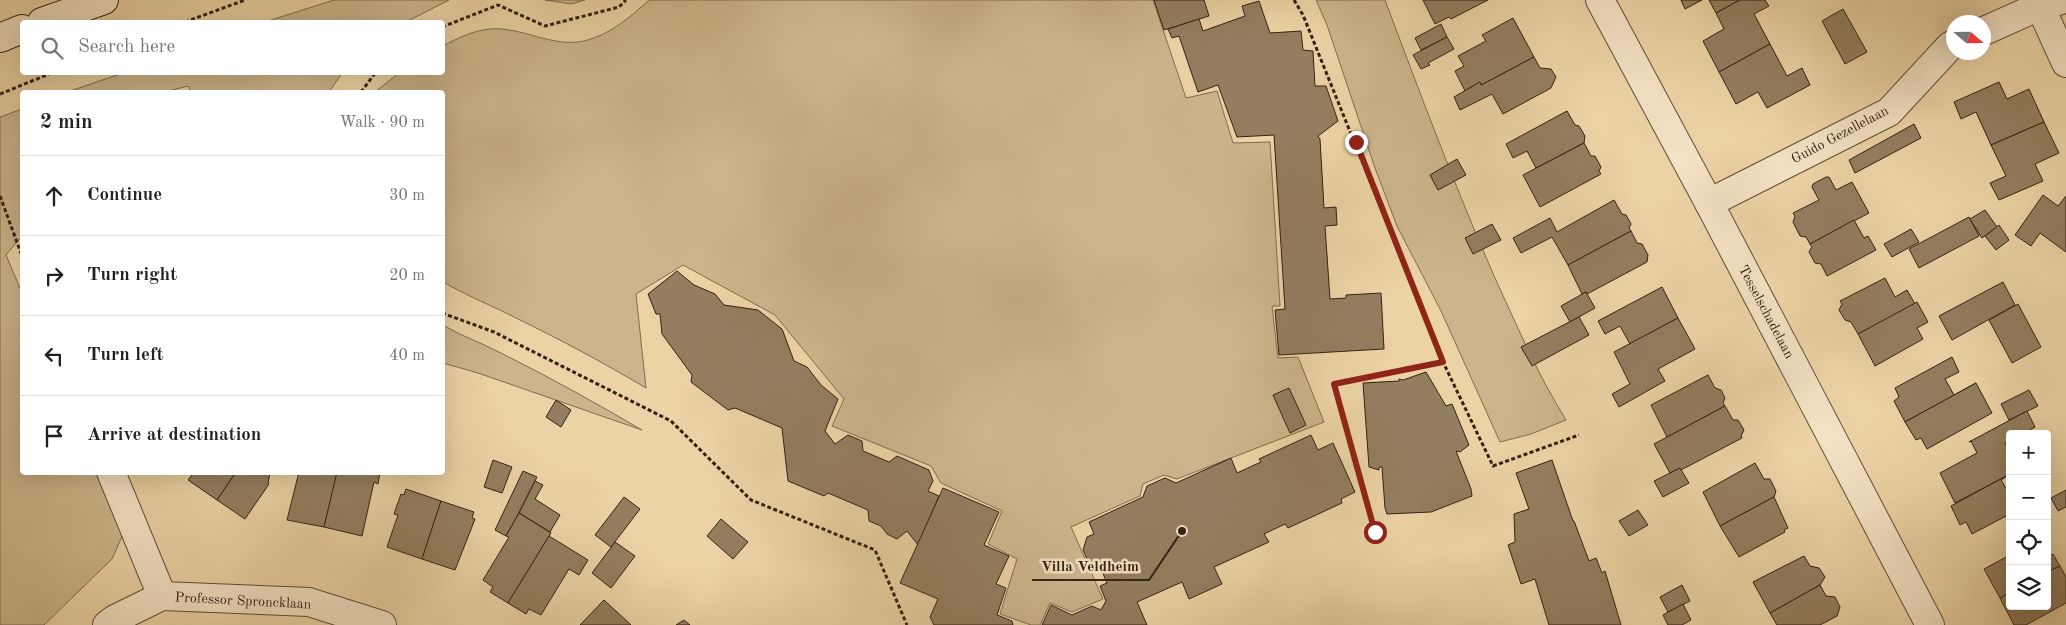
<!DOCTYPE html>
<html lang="en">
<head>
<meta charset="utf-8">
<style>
  :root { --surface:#fff; --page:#f6f6f6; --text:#202124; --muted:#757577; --line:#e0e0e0 }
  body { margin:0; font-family:"Old Standard TT",serif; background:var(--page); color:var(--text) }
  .controls { position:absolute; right:15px; bottom:15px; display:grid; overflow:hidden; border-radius:5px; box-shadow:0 5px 20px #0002 }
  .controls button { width:45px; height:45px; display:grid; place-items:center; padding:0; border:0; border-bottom:1px solid var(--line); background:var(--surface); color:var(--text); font:25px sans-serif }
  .compass { position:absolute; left:1946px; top:15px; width:45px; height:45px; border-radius:50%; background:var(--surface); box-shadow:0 5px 20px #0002; rotate:110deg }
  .stop { position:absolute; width:15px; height:15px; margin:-11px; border:4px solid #8f2418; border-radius:50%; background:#fff }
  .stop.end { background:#8f2418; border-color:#fff; box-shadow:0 1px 5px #0008 }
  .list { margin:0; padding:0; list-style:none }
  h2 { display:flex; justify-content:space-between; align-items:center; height:65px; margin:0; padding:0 20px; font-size:21px }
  h2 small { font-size:16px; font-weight:400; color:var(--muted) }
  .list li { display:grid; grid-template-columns:32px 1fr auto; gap:15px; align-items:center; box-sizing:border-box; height:80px; padding:0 20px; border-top:1px solid var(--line) }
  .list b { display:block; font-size:19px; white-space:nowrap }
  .list em { font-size:16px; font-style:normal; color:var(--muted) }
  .icon { flex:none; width:28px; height:28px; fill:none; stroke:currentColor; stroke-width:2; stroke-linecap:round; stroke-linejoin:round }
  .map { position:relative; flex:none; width:2066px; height:625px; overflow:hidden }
  .search { position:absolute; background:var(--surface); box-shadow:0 5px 20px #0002; left:20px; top:20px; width:425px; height:55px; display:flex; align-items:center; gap:12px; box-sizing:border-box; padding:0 18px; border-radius:5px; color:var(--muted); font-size:19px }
  .panel { position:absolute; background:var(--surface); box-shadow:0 5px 20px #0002; left:20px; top:90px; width:425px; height:385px; border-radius:5px }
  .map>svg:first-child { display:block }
  .green { fill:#ccb58c; stroke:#7f6c50 }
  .building { fill:#937e5f; stroke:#322213 }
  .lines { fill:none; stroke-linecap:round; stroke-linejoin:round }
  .street-casing { stroke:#604e38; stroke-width:30 }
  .secondary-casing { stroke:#322213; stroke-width:30 }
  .path { stroke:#322213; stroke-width:3; stroke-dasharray:4 2.5; stroke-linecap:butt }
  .street { stroke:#f3e2c4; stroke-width:28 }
  .secondary { stroke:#f3e2c4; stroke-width:28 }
  .route { stroke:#8f2418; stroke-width:6 }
  .labels { text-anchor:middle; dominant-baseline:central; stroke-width:5; stroke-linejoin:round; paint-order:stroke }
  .street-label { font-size:14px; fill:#322213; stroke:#f3e2c4 }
  .leader { fill:none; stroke:#322213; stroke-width:2 }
  .callout-dot { fill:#322213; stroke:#f3e2c4; stroke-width:2 }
  .callout-label { font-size:15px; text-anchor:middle; font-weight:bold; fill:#322213; stroke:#f3e2c4; stroke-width:5; stroke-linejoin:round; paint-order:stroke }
</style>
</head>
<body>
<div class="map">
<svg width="2066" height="625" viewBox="0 0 2066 625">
  <rect width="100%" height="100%" fill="#ecd3a5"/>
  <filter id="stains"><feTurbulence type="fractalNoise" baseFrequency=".004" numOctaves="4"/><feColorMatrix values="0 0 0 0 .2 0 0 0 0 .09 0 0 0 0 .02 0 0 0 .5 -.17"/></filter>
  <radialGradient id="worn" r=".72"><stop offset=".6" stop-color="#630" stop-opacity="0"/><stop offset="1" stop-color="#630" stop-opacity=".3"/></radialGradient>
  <g class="green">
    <polygon points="334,0 449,0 406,22 265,22"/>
    <polygon points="545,0 585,0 571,4"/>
    <path d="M649 0H1153L1186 98 1217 91 1233 143 1270 142 1280 306H1272L1278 358 1298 357 1324 422 1177 479 1164 475 1143 484 1140 496 1071 527 1103 599 1072 612 1050 603 1040 625H1031L1000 614 1017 559 988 544 1002 511 941 483 931 466 832 426 844 399 775 315 683 265 636 294 646 388C604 363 561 340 518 319 493 306 467 296 443 282L442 92H375L399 73 442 72 443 46C458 38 472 31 489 29 521 26 552 48 584 41 610 35 630 17 649 0Z"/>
    <path d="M1316 0H1385C1420 93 1455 187 1495 278 1517 326 1538 375 1566 420L1531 434 1500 442 1441 311 1397 226 1375 168 1327 25Z"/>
    <polygon points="123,73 123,72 342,73 329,92 191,92 188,86 165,92 67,92"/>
    <polygon points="22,109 22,236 6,255 22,293 22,472 104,473 123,534 112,559 44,625 0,625 0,117"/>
    <path d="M443 325C461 336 482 343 501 353 549 377 596 403 642 430L478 373 443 363Z"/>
  </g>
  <g class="building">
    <polygon points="1154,0 1204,0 1209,16 1164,30"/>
    <polygon points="1423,0 1488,0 1451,19 1449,17 1435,24"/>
    <polygon points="1681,0 1702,0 1685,9"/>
    <polygon points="1709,0 1740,0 1716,13"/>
    <polygon points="1740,0 1765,0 1769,6 1754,14 1770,44 1719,72 1703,41 1724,29 1716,13"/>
    <polygon points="1259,1 1270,33 1301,31 1303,50 1313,51 1315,86 1326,86 1338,121 1318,136 1320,139 1324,208 1336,207 1337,225 1325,226 1330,299 1346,298 1346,295 1381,293 1384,349 1279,355 1275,310 1285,309 1274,135 1237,137 1218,85 1198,92 1179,36 1172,38 1168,29 1199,19 1203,31 1245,16 1242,6"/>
    <polygon points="1843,9 1867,52 1845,64 1822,21"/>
    <polygon points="1513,18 1534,57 1485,83 1481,85 1480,82 1465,91 1455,71 1464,66 1458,56 1486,41 1482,35"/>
    <polygon points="1441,24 1447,37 1421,50 1415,38"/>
    <polygon points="1447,37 1454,49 1428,63 1430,65 1421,69 1413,55"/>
    <polygon points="1770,44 1787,76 1802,68 1810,85 1767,108 1758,92 1736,104 1719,72"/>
    <polygon points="1534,57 1540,68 1551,69 1556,77 1551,88 1503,114 1492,94 1460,110 1454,97 1480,82 1481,85 1485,83"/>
    <polygon points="1999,82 2007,99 2029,89 2044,122 1991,145 1976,112 1961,119 1954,102"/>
    <polygon points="1567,111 1575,125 1579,126 1585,136 1584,143 1536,168 1527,151 1513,158 1506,144"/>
    <polygon points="2044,122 2059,153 2035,164 2043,181 1999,200 1990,183 2006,176 1991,145"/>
    <polygon points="1914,124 1921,138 1855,173 1849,160"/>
    <polygon points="1584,143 1591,156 1595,156 1601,167 1599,171 1601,174 1540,207 1523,175"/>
    <polygon points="1457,159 1466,175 1438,190 1430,175"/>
    <polygon points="1826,177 1829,177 1836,190 1852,182 1869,213 1810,244 1806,237 1800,236 1793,222 1795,216 1793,213 1819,200 1812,187 1813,184"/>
    <polygon points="2043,195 2058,206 2066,196 2066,252 2040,233 2031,246 2015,235"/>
    <polygon points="1614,200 1622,214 1626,215 1631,224 1629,228 1631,231 1568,265 1552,237 1521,253 1513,238 1550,218 1557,232"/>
    <polygon points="1985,210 1997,227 1982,238 1970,219"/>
    <polygon points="1969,217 1979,236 1919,268 1909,249"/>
    <polygon points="1854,220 1864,238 1868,236 1876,250 1827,276 1821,264 1815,263 1809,252 1812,247 1810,244"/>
    <polygon points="1492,224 1501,240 1473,254 1465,238"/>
    <polygon points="1999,225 2009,240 1996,250 1985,236"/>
    <polygon points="1911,229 1919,242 1892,257 1884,244"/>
    <polygon points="1631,231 1637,243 1642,244 1648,255 1647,262 1587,294 1586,292 1582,294 1568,265"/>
    <polygon points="677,271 694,285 715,294 724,305 758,310 782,329 794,361 807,367 821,385 838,399 825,431 835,444 848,435 862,441 863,451 889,462 897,456 929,470 933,481 928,491 939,496 918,545 907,531 897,539 887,534 881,526 869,521 868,510 828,493 824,496 788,481 782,428 735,408 728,410 691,382 692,375 662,334 660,314 656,314 648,294"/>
    <polygon points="1885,278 1895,297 1907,290 1915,304 1858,334 1851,322 1845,320 1839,310 1842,304 1840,301"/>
    <polygon points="2003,282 2015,305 1952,340 1939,316"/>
    <polygon points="1662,287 1678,318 1630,344 1620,326 1605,334 1598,321"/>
    <polygon points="1586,292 1595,308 1570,322 1561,306"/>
    <polygon points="1917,302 1928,322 1917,328 1923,339 1875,366 1858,334"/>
    <polygon points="2018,304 2041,347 2012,363 1989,320"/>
    <polygon points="1579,317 1589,335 1532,366 1521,347"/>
    <polygon points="1678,318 1695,349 1658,369 1665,381 1619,407 1612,394 1630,384 1614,352"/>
    <polygon points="1952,357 1959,372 1945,379 1954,395 1976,383 1955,395 1905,422 1894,401 1899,397 1895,388"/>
    <polygon points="1426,372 1446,406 1452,404 1469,445 1460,452 1456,451 1471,489 1472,496 1431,512 1387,514 1385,508 1382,467 1379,467 1379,470 1369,467 1363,383 1399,381 1399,379 1403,380"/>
    <polygon points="1708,375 1715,388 1721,390 1725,398 1723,403 1725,406 1667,437 1651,405"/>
    <polygon points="1976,383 1992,413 1927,449 1921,438 1916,440 1905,422"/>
    <polygon points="1289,388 1306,425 1290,433 1273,395"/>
    <polygon points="2029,390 2038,406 2009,420 2001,404"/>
    <polygon points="556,400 571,410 561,427 546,417"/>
    <polygon points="1725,406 1733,420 1738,420 1744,430 1741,436 1742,438 1681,470 1680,468 1670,473 1654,444"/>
    <polygon points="2027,411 2035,427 2023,434 2010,434 2010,441 2005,443 2010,451 2010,474 1955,503 1940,473 1977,453 1971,441 1969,442"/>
    <polygon points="1311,435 1318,450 1333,443 1355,492 1341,499 1342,503 1288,528 1285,524 1264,534 1269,542 1214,567 1222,584 1189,599 1182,582 1137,602 1147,625 1042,625 1051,605 1072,615 1092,606 1101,610 1106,601 1100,586 1107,583 1102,571 1091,568 1083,550 1087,537 1094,534 1089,522 1143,497 1147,486 1165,478 1176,483 1231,458 1237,473 1261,462 1259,459"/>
    <polygon points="493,460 512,467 502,493 484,487"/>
    <polygon points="1552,460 1573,521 1574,521 1589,561 1596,558 1602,573 1605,571 1621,625 1549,625 1535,579 1521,584 1508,545 1515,542 1514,514 1529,509 1516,473"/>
    <polygon points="1755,463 1764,479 1770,479 1776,491 1774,497 1720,526 1703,492"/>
    <polygon points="1680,468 1689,483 1663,497 1654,481"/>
    <polygon points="523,471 537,477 519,513 506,536 495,530"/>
    <polygon points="194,472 236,472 217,500 188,480"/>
    <polygon points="236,472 270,473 268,483 269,484 245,519 217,500"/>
    <polygon points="299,472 328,472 337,475 324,527 287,520"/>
    <polygon points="337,472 380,472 378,484 374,482 362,536 324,527"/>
    <polygon points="2010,474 2001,480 2010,495 2010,514 1972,534 1966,522 1960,525 1951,506"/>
    <polygon points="535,481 543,485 535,499 560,515 550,532 519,513"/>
    <polygon points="943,488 999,512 984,545 1009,556 996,584 1006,588 997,615 1012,621 1013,625 934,625 930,617 938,599 900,583"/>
    <polygon points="406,489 441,501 422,559 387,547 398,515 394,514 401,494 404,495"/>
    <polygon points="2066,490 2066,507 2058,511 2051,498"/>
    <polygon points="624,497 640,509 611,547 595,535"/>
    <polygon points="1774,497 1788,528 1784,530 1785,532 1739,557 1720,526"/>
    <polygon points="441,501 474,512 472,518 475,519 455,570 422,559"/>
    <polygon points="1638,510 1648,525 1629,536 1619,521"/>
    <polygon points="519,513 551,533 508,603 490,592 493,587 483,580 509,537 506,536"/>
    <polygon points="721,519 748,542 733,559 707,536"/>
    <polygon points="549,536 588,560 579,575 569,569 541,615 529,609 526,614 508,603"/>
    <polygon points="615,542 635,556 611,588 592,573"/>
    <polygon points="2053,554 2060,566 2047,572 2047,558"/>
    <polygon points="2010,555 2010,592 2000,598 1984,569"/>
    <polygon points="1804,556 1810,566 1819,568 1825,577 1820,585 1770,613 1753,582"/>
    <polygon points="2060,566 2066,577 2066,603 2026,625 2014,625 2000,598 2010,592 2010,606 2047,606 2047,572"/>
    <polygon points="1682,585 1690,601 1668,612 1660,597"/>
    <polygon points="1820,585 1826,596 1835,597 1840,607 1837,616 1820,625 1777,625 1770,613"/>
    <polygon points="604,600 631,625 580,625"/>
    <polygon points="1683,604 1691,620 1682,625 1668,625 1663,615"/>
    <polygon points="684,620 690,625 676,625"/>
  </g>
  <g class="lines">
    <defs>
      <g id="street">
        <polyline points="1600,0 1709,203 1930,625"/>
        <polyline points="2040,6 2066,63"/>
        <polyline points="1984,31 2040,6 2061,0"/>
        <polyline points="1709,203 1889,112 1950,46 1954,44"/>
        <polyline points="111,472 162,596"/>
        <polyline points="107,625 115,619 162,596 309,602 382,625"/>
      </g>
      <g id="secondary">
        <polyline points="42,22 104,0"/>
        <polyline points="0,38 22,29"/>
      </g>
    </defs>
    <use href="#street" class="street-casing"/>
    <use href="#secondary" class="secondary-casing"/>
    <g class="path">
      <polyline points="1294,0 1303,15 1443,362 1493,466 1579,435"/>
      <polyline points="185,22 245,0"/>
      <polyline points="442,27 498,5 545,26 619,7 626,0"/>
      <polyline points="361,92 376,72"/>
      <polyline points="0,94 54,72"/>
      <polyline points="0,196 22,256"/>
      <polyline points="442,313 494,332 671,421 751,500 875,550 907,625"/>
      <polyline points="1375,532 1334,384 1443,362"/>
    </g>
    <use href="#street" class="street"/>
    <use href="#secondary" class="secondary"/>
  </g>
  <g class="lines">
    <polyline class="route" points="1356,142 1443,362 1334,384 1375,532"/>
  </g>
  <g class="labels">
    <g class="street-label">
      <text transform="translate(1840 135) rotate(-28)">Guido Gezellelaan</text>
      <text transform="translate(1766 312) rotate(62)">Tesselschadelaan</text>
      <text transform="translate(243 601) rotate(3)">Professor Sproncklaan</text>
    </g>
  </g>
  <path class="leader" d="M1182 531L1149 580H1032"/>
  <circle class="callout-dot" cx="1182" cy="531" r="5"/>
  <g class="callout-label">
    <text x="1090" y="571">Villa Veldheim</text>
  </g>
  <rect width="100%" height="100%" filter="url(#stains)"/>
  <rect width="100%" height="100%" fill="url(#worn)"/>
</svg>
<div class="controls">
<button>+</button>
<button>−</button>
<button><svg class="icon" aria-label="locate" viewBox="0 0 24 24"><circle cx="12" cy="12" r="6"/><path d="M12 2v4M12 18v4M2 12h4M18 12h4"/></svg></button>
<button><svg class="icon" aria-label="layers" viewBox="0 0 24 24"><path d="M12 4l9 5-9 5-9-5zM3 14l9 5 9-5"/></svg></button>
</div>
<svg class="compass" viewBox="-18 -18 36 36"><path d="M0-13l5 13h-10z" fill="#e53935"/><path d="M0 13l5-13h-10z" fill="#757577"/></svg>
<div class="stop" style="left:1375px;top:532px"></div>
<div class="stop end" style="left:1356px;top:142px"></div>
<div class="search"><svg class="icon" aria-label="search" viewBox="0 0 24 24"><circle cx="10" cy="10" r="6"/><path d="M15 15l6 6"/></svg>Search here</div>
<section class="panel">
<h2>2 min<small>Walk · 90 m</small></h2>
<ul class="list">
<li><svg class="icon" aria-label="ahead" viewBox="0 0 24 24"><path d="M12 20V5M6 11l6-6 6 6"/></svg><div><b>Continue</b></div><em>30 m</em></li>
<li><svg class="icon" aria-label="right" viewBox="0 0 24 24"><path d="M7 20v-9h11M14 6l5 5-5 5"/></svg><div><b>Turn right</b></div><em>20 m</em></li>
<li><svg class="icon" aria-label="left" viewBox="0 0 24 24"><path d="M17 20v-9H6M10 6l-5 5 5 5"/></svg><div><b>Turn left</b></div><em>40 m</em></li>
<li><svg class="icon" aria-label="arrive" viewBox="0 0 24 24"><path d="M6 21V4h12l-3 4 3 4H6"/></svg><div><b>Arrive at destination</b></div></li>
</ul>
</section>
</div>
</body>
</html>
